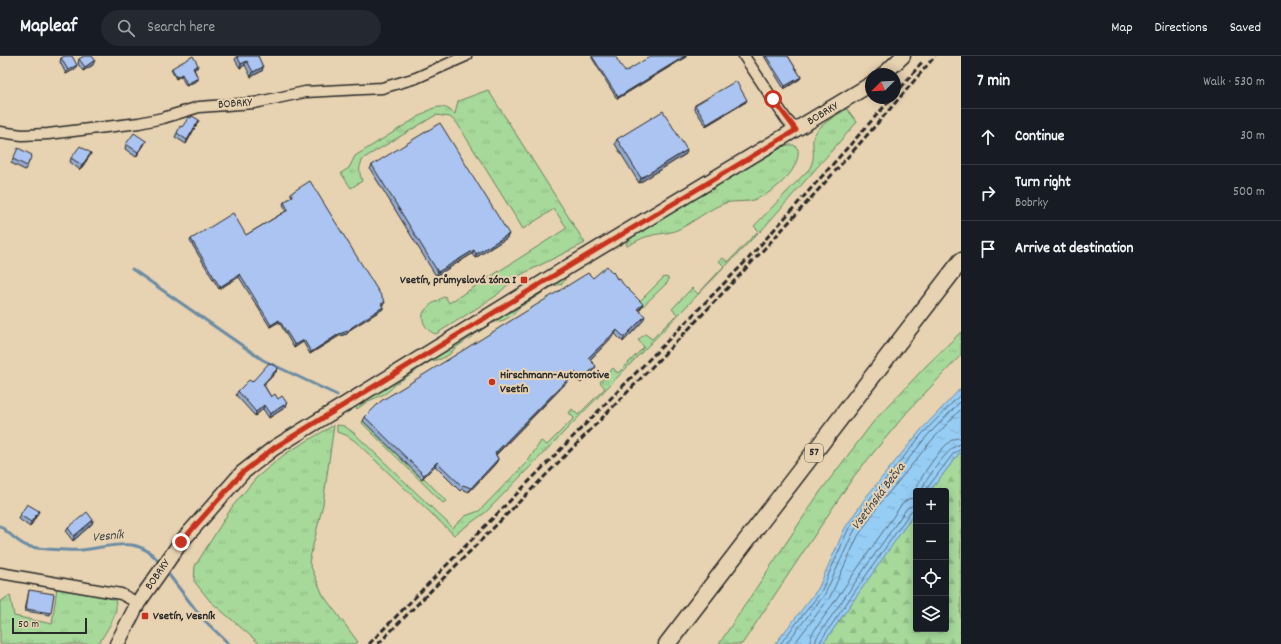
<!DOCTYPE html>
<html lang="en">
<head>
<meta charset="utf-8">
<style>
  :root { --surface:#171b24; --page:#242831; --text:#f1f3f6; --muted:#9ea1a6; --line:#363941 }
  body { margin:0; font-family:Dekko,sans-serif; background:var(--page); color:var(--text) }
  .controls { position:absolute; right:12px; bottom:12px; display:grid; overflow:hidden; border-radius:4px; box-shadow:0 2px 10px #0003 }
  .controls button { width:36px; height:36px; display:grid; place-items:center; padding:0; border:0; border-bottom:1px solid var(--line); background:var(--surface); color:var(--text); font:20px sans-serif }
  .compass { position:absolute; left:865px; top:12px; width:36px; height:36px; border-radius:50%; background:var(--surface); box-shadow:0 2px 10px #0003; rotate:246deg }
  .scale { position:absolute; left:12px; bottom:10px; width:75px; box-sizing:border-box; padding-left:4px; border:2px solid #2b2b2b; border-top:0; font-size:11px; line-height:14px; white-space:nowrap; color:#2b2b2b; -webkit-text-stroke:3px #e7d2b1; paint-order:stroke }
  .stop { position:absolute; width:12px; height:12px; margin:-9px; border:3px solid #c8321e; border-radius:50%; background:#fff }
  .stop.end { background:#c8321e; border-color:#fff; box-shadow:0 1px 4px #0008 }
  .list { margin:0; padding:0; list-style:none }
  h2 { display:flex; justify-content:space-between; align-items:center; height:52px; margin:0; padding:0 16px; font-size:17px }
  h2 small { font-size:13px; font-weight:400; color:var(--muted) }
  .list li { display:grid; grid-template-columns:26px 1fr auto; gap:12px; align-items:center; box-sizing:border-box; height:56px; padding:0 16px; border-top:1px solid var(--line) }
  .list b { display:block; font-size:15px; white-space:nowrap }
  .list p { margin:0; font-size:13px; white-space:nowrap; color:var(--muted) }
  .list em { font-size:13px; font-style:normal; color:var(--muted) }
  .icon { flex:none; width:22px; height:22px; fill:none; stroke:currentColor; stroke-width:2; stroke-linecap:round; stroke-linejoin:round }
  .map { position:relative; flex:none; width:961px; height:588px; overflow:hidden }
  header { display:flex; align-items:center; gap:24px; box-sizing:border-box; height:56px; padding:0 20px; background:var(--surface); border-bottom:1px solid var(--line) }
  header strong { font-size:19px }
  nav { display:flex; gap:22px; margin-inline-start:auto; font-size:14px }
  .search { width:280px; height:36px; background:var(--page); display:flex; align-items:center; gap:10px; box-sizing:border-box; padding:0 14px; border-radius:22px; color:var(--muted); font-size:15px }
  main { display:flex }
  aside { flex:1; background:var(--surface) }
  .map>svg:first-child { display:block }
  .grass { fill:url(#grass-tufts); stroke:#688262 }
  .forest { fill:url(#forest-firs); stroke:#688262 }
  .water { fill:url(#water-ripples); stroke:#6b8ca4 }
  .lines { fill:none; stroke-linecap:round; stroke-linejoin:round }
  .shore { stroke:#566c7c; stroke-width:1 }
  .stream { stroke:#6b8ca4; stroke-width:3 }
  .street-casing { stroke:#2b2b2b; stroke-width:13 }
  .secondary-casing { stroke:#2b2b2b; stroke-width:17 }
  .primary-casing { stroke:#2b2b2b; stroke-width:19 }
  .street { stroke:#e7d2b1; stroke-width:10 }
  .secondary { stroke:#e7d2b1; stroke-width:14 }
  .primary { stroke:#e7d2b1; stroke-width:16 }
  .rail { stroke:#2b2b2b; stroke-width:3; stroke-dasharray:6 3; stroke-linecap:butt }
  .wall { fill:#93a9cf; stroke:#2b2b2b }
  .shaded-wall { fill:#7889a9; stroke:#2b2b2b }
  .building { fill:#abc4f1; stroke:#2b2b2b }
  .route { stroke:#c8321e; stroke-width:5 }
  .poi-dot { fill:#c8321e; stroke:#e7d2b1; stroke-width:1.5 }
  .labels { text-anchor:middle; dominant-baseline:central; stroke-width:4; stroke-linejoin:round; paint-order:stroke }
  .shield { fill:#e7d2b1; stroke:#635d53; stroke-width:1 }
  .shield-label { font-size:11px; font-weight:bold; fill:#2b2b2b }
  .street-label { font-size:12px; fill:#2b2b2b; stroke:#e7d2b1 }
  .poi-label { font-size:12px; font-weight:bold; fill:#2b2b2b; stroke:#e7d2b1; text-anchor:start }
  .water-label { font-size:13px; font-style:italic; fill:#3b4349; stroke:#e7d2b1 }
</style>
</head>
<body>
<header>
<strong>Mapleaf</strong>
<div class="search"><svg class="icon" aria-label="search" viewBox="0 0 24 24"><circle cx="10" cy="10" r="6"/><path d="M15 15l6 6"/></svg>Search here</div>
<nav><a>Map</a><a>Directions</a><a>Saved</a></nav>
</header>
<main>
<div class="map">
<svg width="961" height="588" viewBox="0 0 961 588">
  <defs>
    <pattern id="grass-tufts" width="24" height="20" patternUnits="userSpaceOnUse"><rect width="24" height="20" fill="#a6d99a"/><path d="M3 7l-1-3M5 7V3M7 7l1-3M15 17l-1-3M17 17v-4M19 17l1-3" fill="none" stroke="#8fba85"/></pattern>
    <pattern id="forest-firs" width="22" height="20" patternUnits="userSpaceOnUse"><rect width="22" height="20" fill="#a6d99a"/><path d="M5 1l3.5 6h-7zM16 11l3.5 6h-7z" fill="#8fba85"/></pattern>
    <pattern id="water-ripples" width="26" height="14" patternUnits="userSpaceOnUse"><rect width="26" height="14" fill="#96cdf5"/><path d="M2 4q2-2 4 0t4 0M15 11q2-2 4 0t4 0" fill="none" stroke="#81b0d2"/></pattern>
  </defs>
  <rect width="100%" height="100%" fill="#e7d2b1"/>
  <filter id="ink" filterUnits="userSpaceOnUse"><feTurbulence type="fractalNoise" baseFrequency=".025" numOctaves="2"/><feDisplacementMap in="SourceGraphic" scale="8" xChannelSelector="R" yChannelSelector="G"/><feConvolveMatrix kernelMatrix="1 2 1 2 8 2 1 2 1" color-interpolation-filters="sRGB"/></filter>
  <g filter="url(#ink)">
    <g class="grass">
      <path d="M488 34 585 187 516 221 496 240 436 278C426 276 418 261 426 253 430 248 439 244 445 240L449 247 567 172 554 153 523 173 457 67 450 61 436 59 364 102C358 111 359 115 362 125L351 132 341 117 349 112 355 100 431 53C443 49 446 51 455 58L458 45Z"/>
      <path d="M847 53 857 66 760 176 754 170 810 112C816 99 812 96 813 84 813 72 837 59 847 53Z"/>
      <path d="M786 89H794L798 93C801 115 770 141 749 145 742 146 732 145 725 147 708 153 693 167 677 174 668 178 658 177 650 180 642 181 634 187 627 190L626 187 650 166 702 139Z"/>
      <polygon points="757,176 758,177 486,456 454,479 355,385 346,379 337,376 337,369 344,370 354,377 453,472 465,460 479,455 528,405 541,385 547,389 574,362 569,357 572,353 578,359 605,332 600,326 613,312 618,317 644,291 638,284 645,278 652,283 677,258 672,253 692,232 698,238 724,210 719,205 723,202 728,206"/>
      <path d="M569 217 562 228 553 230 517 253 511 260 504 264 492 267 455 292 450 298 441 303 431 305 394 329C389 337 382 339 373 343 367 345 362 350 357 353L353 348Z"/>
      <polygon points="664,221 668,222 668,226 641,252 637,248"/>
      <polygon points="961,276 961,299 908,355 854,420 742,588 719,588 820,436 874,365 926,310"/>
      <polygon points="363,365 422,423 424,422 446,445 443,447 362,367"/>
      <polygon points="334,369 323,448 309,506 323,539 358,586 355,588 260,588 210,545 194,525 195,510 232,451 256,422 285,398"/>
      <path d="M57 531 103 539 115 544C120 559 105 575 99 588H0V546L10 539 14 560 52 568Z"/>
    </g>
    <polygon class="forest" points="961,395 961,588 823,588 916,454 916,573 946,573 946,435 930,435"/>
    <polygon class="water" points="961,332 961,395 930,435 916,435 916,455 823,588 775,588 818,533 845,472 866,441 921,374"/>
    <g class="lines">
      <g class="shore">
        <path d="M916 435C917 424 942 390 952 384 955 382 958 382 961 382"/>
        <path d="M922 435 924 428C931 418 949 389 961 388"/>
        <polyline points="927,435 928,431 953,398 961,393"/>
        <polyline points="780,588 821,536 848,474 869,444 923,377 961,338"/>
        <polyline points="786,588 825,538 853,477 873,447 927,380 961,345"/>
        <polyline points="794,588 830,541 858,480 878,450 932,384 961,353"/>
        <polyline points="809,588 812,578 902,448 908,443 916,442"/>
        <polyline points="815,588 817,581 907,452 916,448"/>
        <polyline points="820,588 821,584 911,455 916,453"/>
      </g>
      <g class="stream">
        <polyline points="132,213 263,304 337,339"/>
        <path d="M0 470C8 476 18 487 27 490 36 493 72 495 82 494 112 491 138 478 160 507"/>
        <polyline points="166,515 202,562 229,588"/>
      </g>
      <defs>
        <g id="street">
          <polyline points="744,0 786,63 796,74"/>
          <polyline points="0,76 22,79 48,78 139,67 163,62 199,51 254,47 305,36 382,32 416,22 466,0"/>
          <polyline points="0,517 121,538 138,547"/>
        </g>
        <g id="secondary">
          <polyline points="884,18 903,0"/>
          <polyline points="117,588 138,547 181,486 242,417 274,392 571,209 871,28"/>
        </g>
        <polyline id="primary" points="667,588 961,205"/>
      </defs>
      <use href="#street" class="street-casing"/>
      <use href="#secondary" class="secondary-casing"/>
      <use href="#primary" class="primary-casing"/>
      <use href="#street" class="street"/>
      <use href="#secondary" class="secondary"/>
      <use href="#primary" class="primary"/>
      <g class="rail">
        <polyline points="895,39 922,6"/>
        <polyline points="369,588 747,204 892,42"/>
        <path d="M378 588C568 396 761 208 935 0"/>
      </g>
    </g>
    <g class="wall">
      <polygon points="237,0 259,0 258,1 263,11 262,15 251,21 245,9 240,12 235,4"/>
      <polygon points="592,0 625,16 686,1 617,43 592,2"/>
      <polygon points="764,0 788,0 801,21 800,23 784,33"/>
      <polygon points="61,2 75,13 66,18 60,6"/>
      <polygon points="79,3 93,9 83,15 78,8"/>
      <polygon points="198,9 197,12 194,13 198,22 198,24 186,30 181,20 176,23 171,14 172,12"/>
      <polygon points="746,46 706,70 694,52 695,49"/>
      <polygon points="197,68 186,88 175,81 177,77 182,71"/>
      <polygon points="617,83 686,98 639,127 615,88"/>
      <polygon points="146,85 144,89 136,101 125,93 126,88"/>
      <polygon points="91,97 89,101 80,114 70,106 71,102"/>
      <polygon points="13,103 30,104 25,114 11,107"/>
      <polygon points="372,109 507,182 475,202 472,198 436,220 370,113"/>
      <polygon points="291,137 385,246 384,248 382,249 383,253 351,273 347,278 339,280 310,298 303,286 294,292 279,266 270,271 239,221 219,233 190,185 191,183 246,179 286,155 283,148 284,146 292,141 291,139"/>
      <polygon points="612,217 623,228 641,252 639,254 643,265 623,286 615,278 590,304 594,314 581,327 573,320 496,399 498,403 496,407 469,436 462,433 460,435 435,410 422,423 363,365 365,361 593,222"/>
      <polygon points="278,312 276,316 264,329 271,341 278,343 287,347 286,351 269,362 263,353 255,360 236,339 238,335 252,326"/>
      <polygon points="20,459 37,459 30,471 19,463"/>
      <polygon points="93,464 92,468 73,485 66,476 68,472"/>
      <polygon points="29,534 51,557 50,559 25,555"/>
    </g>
    <g class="shaded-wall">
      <polygon points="685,0 687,0 617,43 618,41"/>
      <polygon points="95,4 93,9 83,15 85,11"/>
      <polygon points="247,5 245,9 240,12 241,8"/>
      <polygon points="77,9 75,13 66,18 68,14"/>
      <polygon points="198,9 197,12 192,14 193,12"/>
      <polygon points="263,11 262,15 251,21 253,16"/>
      <polygon points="182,18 181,20 176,23 176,21"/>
      <polygon points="801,21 800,23 784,33 785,30"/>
      <polygon points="198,22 198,24 186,30 187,28"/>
      <polygon points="747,44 746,46 706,70 707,68"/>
      <polygon points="199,64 197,68 186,88 187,84"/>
      <polygon points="146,85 144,89 136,101 138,96"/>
      <polygon points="687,94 686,98 639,127 641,122"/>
      <polygon points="91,97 89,101 80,114 82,109"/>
      <polygon points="509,178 507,182 475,202 476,198"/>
      <polygon points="474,194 472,198 436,220 438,216"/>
      <polygon points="240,218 239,221 219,233 220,231"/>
      <polygon points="643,248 641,252 636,257 637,253"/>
      <polygon points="383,251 383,253 351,273 347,278 339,280 310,298 311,296"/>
      <polygon points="645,260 643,265 623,286 624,281"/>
      <polygon points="279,264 279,266 270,271 271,269"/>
      <polygon points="617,274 615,278 587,307 588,302"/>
      <polygon points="304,284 303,286 294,292 295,289"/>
      <polygon points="596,310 594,314 581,327 582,323"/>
      <polygon points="278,312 276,316 261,332 263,328"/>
      <polygon points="575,316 573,320 493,401 495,397"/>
      <polygon points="287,347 286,351 269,362 270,358"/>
      <polygon points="264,349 263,353 255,360 256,356"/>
      <polygon points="498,403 496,407 469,436 471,432"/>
      <polygon points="437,406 435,410 422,423 424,419"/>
      <polygon points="39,455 37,459 30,471 31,466"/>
      <polygon points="93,464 92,468 73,485 74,480"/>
    </g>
    <g class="building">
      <polygon points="65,0 72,0 77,9 68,14 61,2"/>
      <polygon points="84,0 92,0 95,4 85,11 79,3"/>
      <polygon points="193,0 198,9 193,12 198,22 187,28 182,18 176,21 172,12"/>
      <polygon points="237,0 258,0 263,11 253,16 247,5 241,8"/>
      <polygon points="592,0 615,0 625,16 651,0 685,0 618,41"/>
      <polygon points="766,0 788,0 801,21 785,30"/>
      <polygon points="736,25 747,44 707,68 695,49"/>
      <polygon points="663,55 687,94 641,122 617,83"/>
      <polygon points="192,60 199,64 187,84 177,77 180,70 182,71 189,61 191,62"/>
      <polygon points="440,67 509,178 476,198 474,194 438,216 372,109"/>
      <polygon points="134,77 146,85 138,96 126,88"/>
      <polygon points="80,90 91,97 82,109 71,102"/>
      <polygon points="18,92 32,99 27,110 13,103"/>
      <polygon points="310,125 385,246 381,248 383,251 352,271 348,275 339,278 311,296 304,284 295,289 279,264 271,269 240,218 220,231 191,183 233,157 246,179 288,154 284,146 293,140 291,137"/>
      <polygon points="607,210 612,217 613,216 617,223 619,222 623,228 643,248 637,253 645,260 624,281 617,274 588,302 596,310 582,323 575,316 495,397 498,403 471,432 463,429 462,430 437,406 424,419 365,361 381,345 588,217 593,222"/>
      <polygon points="269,307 278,312 263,328 271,341 275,338 278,343 282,340 287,347 270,358 264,349 256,356 238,335 249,324 252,326"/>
      <polygon points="27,448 39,455 31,466 20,459"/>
      <polygon points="87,456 93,464 74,480 68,472"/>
      <polygon points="29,534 54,538 51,557 26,553"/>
    </g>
  </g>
  <g class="lines" filter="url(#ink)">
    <polyline class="route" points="181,486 242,417 274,392 571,209 796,74 773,43"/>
  </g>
  <g class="poi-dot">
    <rect x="520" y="220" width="8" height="8" rx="2"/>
    <circle cx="492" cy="326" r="4"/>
    <rect x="141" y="556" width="8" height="8" rx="2"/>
  </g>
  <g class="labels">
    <rect class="shield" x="805" y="388" width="18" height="18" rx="3"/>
    <g class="shield-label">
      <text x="814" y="397">57</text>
    </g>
    <g class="street-label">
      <text transform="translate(235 48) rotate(-4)">BOBRKY</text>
      <text transform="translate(823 58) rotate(-31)">BOBRKY</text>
      <text transform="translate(158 519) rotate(-55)">BOBRKY</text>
    </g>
    <g class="poi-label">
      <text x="516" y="224" text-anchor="end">Vsetín, průmyslová zóna I</text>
      <text x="500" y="319">Hirschmann-Automotive<tspan x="500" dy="14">Vsetín</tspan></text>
      <text x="153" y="560">Vsetín, Vesník</text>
    </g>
    <g class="water-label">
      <text transform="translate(879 441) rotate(-53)">Vsetínská Bečva</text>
      <text transform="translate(108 481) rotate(-6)">Vesník</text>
    </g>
  </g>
</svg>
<div class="controls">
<button>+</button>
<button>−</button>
<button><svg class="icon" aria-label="locate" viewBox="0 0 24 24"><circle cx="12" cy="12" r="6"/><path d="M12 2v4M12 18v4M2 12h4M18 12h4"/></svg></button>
<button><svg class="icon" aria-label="layers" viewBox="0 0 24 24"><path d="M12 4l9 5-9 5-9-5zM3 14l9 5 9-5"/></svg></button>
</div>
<svg class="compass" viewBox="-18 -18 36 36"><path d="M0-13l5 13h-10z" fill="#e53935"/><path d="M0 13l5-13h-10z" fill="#9ea1a6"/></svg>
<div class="scale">50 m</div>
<div class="stop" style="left:773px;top:43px"></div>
<div class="stop end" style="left:181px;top:486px"></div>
</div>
<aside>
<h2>7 min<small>Walk · 530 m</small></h2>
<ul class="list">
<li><svg class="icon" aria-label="ahead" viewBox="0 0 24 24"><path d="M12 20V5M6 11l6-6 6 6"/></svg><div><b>Continue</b></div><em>30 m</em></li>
<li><svg class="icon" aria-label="right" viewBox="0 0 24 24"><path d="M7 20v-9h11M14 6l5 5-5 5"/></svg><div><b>Turn right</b><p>Bobrky</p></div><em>500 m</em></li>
<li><svg class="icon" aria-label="arrive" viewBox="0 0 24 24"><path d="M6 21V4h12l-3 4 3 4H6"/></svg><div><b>Arrive at destination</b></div></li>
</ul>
</aside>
</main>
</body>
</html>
